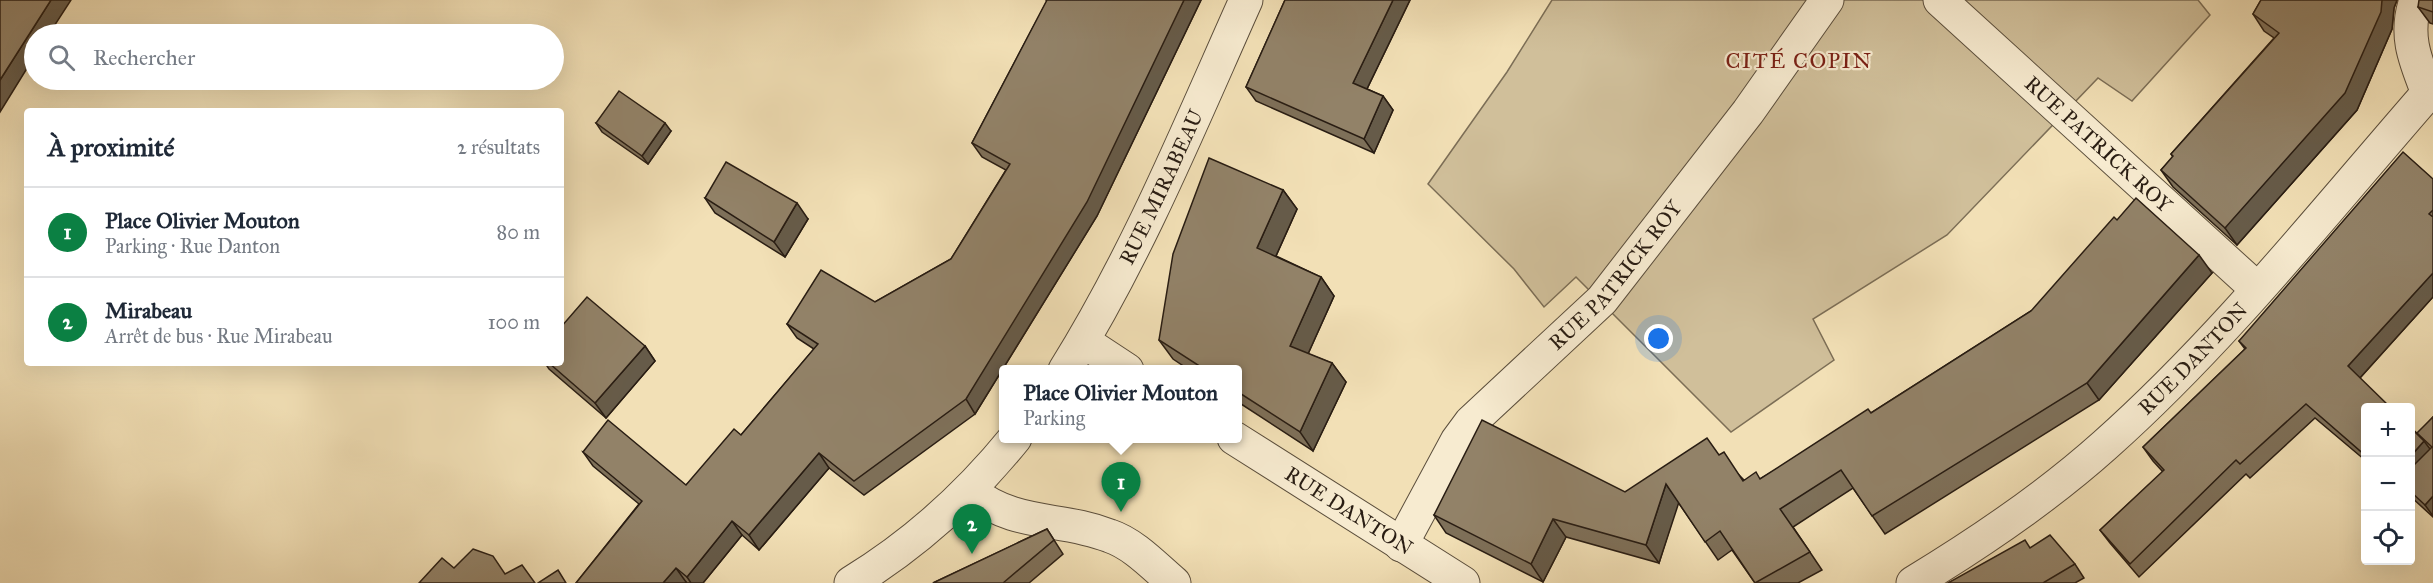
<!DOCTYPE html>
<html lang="fr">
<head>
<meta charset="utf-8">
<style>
  :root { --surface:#fff; --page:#f6f6f7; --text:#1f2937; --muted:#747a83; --line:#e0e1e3; --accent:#0b8043 }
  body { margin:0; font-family:"IM FELL Great Primer",serif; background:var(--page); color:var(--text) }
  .controls { position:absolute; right:18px; bottom:18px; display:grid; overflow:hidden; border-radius:6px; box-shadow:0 6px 24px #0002 }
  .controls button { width:54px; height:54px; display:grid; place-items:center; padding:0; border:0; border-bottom:2px solid var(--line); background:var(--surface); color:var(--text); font:30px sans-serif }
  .you { position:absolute; left:1659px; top:339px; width:21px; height:21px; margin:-15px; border:4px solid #fff; border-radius:50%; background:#1a73e8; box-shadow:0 0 0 9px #1a73e833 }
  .badge { display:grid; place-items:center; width:39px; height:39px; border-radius:50%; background:var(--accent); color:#fff; font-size:20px; font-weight:700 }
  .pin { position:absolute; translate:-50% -50px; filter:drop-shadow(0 2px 3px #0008) }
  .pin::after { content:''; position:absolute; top:32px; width:21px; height:18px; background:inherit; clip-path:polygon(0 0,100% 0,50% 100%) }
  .popup { position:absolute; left:999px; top:365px; width:243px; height:78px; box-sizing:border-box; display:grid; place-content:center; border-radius:6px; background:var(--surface); filter:drop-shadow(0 2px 4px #0005); font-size:20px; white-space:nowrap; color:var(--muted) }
  .popup b { font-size:22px; color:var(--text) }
  .popup::after { content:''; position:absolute; left:50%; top:100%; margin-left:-12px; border:12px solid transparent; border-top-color:var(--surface) }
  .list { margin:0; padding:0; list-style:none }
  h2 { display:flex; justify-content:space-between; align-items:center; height:78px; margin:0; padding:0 24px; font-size:26px }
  h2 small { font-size:20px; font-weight:400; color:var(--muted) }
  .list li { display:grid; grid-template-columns:39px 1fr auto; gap:18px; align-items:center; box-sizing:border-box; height:90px; padding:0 24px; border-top:2px solid var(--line) }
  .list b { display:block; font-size:22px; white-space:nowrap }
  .list p { margin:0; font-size:20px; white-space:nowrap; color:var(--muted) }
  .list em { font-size:20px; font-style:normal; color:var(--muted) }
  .icon { flex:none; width:33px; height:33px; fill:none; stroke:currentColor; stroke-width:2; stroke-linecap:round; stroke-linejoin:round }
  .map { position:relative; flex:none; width:2433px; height:583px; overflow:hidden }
  .search { position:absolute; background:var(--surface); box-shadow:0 6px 24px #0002; left:24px; top:24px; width:540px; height:66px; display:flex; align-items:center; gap:15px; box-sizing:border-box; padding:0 21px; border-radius:33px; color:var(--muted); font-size:22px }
  .panel { position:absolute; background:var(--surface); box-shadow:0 6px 24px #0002; left:24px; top:108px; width:540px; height:258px; border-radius:6px }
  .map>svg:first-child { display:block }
  .green { fill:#d0bf9a; stroke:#7c6e56; stroke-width:1.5 }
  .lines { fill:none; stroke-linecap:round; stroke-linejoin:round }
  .minor-casing { stroke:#5b4e3c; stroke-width:35 }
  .minor { stroke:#f7ebd0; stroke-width:33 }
  .wall { fill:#7e7059; stroke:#291d13; stroke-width:1.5 }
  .shaded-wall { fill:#665b49; stroke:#291d13; stroke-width:1.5 }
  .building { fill:#928268; stroke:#291d13; stroke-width:1.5 }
  .labels { text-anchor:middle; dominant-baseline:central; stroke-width:4.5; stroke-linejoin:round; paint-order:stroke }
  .street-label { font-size:21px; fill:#291d13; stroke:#f7ebd0 }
  .neighbourhood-label { font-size:22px; letter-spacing:1.5px; fill:#7a1f14; stroke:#f7ebd0 }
</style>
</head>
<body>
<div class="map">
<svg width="2433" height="583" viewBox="0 0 2433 583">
  <rect width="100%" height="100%" fill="#f2e0b6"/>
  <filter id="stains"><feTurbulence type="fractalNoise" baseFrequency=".00333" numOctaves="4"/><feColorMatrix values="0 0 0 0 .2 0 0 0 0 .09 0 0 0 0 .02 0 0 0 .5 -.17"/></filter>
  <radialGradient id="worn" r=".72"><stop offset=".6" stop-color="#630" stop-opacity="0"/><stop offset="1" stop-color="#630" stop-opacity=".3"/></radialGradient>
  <polygon class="green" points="1552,0 2198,0 2210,15 2132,101 2098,78 1947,235 1813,319 1834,360 1731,432 1576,277 1544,307 1514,269 1428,184 1507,72"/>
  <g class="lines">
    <defs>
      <g id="minor">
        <path id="s1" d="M1940 0 2256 288"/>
        <path d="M2416 0C2404 35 2415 60 2428 93"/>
        <polyline points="1083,341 1127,370"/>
        <path id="s2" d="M1065 370C1138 253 1190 125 1246 0"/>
        <path id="s3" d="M1234 438 1463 583"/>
        <path d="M970 491C1017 528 1059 516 1110 536 1134 544 1155 567 1174 583"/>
        <path id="s4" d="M1401 545 1457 441 1471 422 1602 300 1748 112 1827 0"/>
        <path d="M851 583C915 544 968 496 1015 438"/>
        <path id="s5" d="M1913 583C1979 543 2047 497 2105 445 2222 341 2325 211 2428 93L2433 95"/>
      </g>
    </defs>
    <use href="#minor" class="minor-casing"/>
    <use href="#minor" class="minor"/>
  </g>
  <g class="wall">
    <polygon points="1046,0 1201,0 1097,216 975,414 864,495 829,468 759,550 742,535 703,583 687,583 686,582 685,583 576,583 639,504 593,466 583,452 686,485 741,435 814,349 797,338 787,324 875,302 951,259 1006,170 982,157 972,143 1047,1"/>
    <polygon points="1285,0 1410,0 1367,89 1383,96 1393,110 1374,153 1256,101 1246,87"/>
    <polygon points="2261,0 2397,0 2394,8 2392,29 2357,110 2237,245 2173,187 2161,170 2173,157 2171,154 2274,38 2264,31 2253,14"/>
    <polygon points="2433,0 2433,24 2430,23 2418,7"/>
    <polygon points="596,123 671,131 648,164 602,132"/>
    <polygon points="2433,179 2433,297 2360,378 2366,408 2366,461 2315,418 2250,478 2246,474 2139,577 2110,543 2100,530 2163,472 2153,461 2143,447 2245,349 2239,341"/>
    <polygon points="1283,190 1297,209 1276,256 1321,277 1334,296 1308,354 1332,363 1346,382 1313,451 1238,402 1238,369 1188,369 1173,359 1159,340"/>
    <polygon points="705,198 808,219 785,257 715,213"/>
    <polygon points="2212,273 2099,400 1885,534 1853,488 1793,527 1822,570 1798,583 1755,583 1732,550 1718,560 1678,502 1659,563 1566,537 1543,582 1446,533 1434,515 1625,492 1719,455 1744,480 1760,479 1871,413 2031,311"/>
    <polygon points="645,346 655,361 606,418 549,369 545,363"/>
    <polygon points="2433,417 2433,517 2410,496 2410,427 2418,434"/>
    <polygon points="1047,529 1063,554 1029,583 933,583"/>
    <polygon points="2031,548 2075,564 2084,578 2075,583 1948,583"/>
  </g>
  <g class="shaded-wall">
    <polygon points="51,0 71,0 49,34 34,34 34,57 0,112 0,80"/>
    <polygon points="1184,0 1201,0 1097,216 975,414 966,399"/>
    <polygon points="1393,0 1410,0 1363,97 1353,83"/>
    <polygon points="2382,0 2397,0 2394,8 2392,29 2357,110 2237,245 2225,228"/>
    <polygon points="1383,96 1393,110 1374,153 1364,139"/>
    <polygon points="665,123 671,131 648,164 642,156"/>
    <polygon points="1283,190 1297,209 1271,267 1257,248"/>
    <polygon points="797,203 808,219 785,257 774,242"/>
    <polygon points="2199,255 2212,273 2099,400 2087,383"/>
    <polygon points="2433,273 2433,297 2358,380 2348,366"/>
    <polygon points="1321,277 1334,296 1303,365 1290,346"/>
    <polygon points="645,346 655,361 606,418 595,403"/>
    <polygon points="1332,363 1346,382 1313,451 1300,432"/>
    <polygon points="2424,441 2433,453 2410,482 2410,457"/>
    <polygon points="819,453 829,468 759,550 749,535"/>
    <polygon points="1666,484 1679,502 1659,563 1646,545"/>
    <polygon points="2433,496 2433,516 2425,505"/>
    <polygon points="1553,519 1566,537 1543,582 1531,564"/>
    <polygon points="732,521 742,535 703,583 691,583 687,577"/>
    <polygon points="676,568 686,582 685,583 663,583"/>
  </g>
  <g class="building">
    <polygon points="0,0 51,0 0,80"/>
    <polygon points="1047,0 1184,0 1087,202 966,399 854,481 819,453 749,535 732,521 687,577 676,568 663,583 576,583 642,501 583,452 608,420 686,485 734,429 741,435 818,344 787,324 821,270 875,302 951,259 1010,164 972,143"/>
    <polygon points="1285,0 1393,0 1353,83 1383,96 1364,139 1246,87"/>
    <polygon points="2261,0 2382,0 2381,12 2345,93 2225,228 2161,170 2173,156 2171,154 2279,33 2253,14"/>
    <polygon points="2419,0 2433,0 2433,12 2418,7"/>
    <polygon points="619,91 665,123 642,156 596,123"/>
    <polygon points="2403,152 2433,179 2433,210 2429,214 2433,217 2433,273 2348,366 2391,408 2366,408 2366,456 2306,404 2240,464 2236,460 2130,564 2100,530 2164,470 2143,447 2246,348 2239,341"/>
    <polygon points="1209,158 1283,190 1257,248 1321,277 1290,346 1332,363 1300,432 1238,392 1238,369 1204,369 1159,340 1173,254"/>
    <polygon points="726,162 797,203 774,242 705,198"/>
    <polygon points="2136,198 2199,255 2087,383 1872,516 1841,470 1780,509 1810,552 1755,583 1720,531 1705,542 1666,484 1646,545 1553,519 1531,564 1434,515 1482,420 1625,492 1707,438 1719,455 1724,452 1743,481 1756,472 1760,479 1868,409 1871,413 2031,311 2114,217 2117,220"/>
    <polygon points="587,297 645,346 595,403 549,363 561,363 561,327"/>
    <polygon points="2433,417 2433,496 2425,505 2410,491 2410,469 2432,447 2417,433"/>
    <polygon points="2410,427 2424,441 2410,457"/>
    <polygon points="1047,529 1054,540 1003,583 933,583"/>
    <polygon points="2050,535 2075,564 2043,583 1948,583 2025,540 2030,548"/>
    <polygon points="473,549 493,556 505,574 522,565 535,583 419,583 442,558 454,568"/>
    <polygon points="558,570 566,583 538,583"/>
  </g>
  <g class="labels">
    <g class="street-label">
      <text stroke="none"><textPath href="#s1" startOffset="214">RUE PATRICK ROY</textPath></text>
      <text stroke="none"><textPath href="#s2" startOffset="207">RUE MIRABEAU</textPath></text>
      <text stroke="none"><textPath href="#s4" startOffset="348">RUE PATRICK ROY</textPath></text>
      <text stroke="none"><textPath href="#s5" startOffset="360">RUE DANTON</textPath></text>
      <text stroke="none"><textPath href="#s3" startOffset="136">RUE DANTON</textPath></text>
    </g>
    <g class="neighbourhood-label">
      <text x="1799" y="60">CITÉ COPIN</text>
    </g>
  </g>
  <rect width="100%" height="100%" filter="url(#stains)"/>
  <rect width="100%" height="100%" fill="url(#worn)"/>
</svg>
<div class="controls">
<button>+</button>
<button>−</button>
<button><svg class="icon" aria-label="locate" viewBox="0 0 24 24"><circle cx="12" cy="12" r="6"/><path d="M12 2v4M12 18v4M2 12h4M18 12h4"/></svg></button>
</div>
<div class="you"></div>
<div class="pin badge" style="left:1121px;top:512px">1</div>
<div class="popup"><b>Place Olivier Mouton</b>Parking</div>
<div class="pin badge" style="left:972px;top:554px">2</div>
<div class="search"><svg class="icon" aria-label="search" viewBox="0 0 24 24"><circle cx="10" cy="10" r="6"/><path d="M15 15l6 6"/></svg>Rechercher</div>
<section class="panel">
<h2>À proximité<small>2 résultats</small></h2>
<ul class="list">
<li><span class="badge">1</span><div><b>Place Olivier Mouton</b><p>Parking · Rue Danton</p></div><em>80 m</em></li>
<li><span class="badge">2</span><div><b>Mirabeau</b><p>Arrêt de bus · Rue Mirabeau</p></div><em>100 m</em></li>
</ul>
</section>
</div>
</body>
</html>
